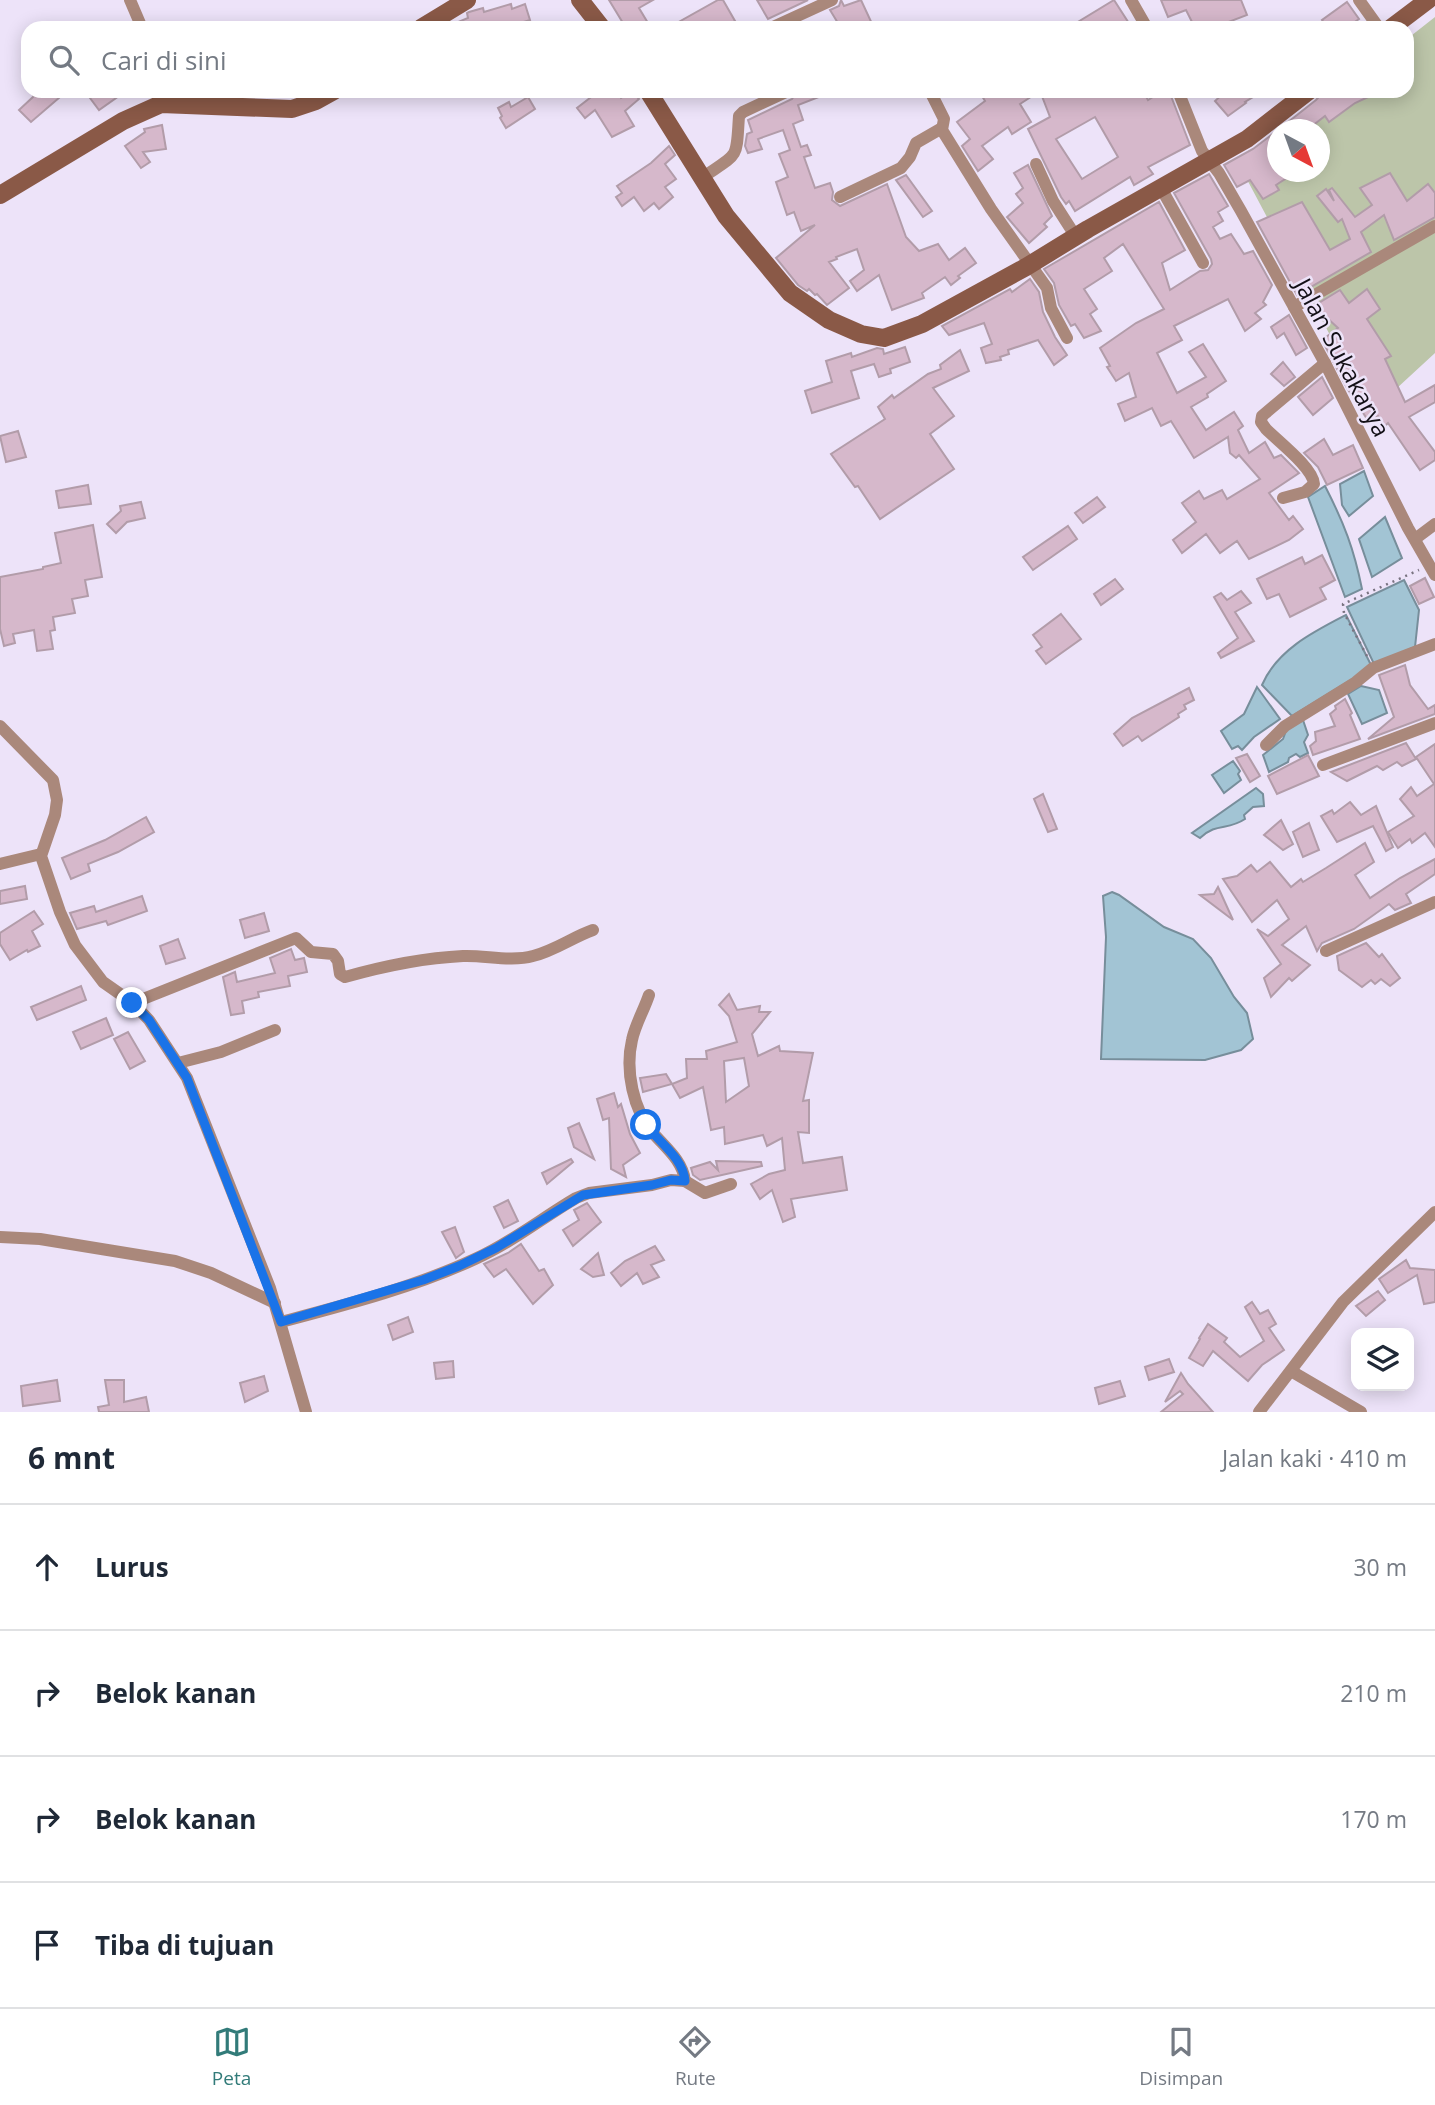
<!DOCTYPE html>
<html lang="id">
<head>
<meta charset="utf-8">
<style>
  :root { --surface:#fff; --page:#f2f2f3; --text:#1f2937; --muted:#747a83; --line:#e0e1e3; --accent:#327b79 }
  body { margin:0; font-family:"Open Sans",sans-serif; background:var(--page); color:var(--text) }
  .controls { position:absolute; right:21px; bottom:21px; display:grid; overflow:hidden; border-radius:14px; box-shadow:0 4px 18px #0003 }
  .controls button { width:63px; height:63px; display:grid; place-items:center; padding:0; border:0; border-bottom:2px solid var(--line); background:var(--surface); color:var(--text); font:35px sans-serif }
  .compass { position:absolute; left:1267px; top:119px; width:63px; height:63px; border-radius:50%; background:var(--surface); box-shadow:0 4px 18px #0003; rotate:139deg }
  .stop { position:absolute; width:21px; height:21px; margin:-16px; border:5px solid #1a73e8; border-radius:50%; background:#fff }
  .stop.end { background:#1a73e8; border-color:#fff; box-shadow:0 2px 7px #0008 }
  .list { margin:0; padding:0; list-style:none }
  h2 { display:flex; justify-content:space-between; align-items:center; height:91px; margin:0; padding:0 28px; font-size:30px }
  h2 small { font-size:23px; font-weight:400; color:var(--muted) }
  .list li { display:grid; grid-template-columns:46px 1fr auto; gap:21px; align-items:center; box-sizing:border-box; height:126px; padding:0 28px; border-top:2px solid var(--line) }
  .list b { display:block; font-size:26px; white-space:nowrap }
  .list em { font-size:23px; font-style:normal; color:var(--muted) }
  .icon { flex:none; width:38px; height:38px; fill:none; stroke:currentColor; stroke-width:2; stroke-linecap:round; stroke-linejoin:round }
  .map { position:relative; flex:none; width:1435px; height:1412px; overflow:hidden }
  .search { position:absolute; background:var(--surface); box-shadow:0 4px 18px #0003; left:21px; right:21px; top:21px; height:77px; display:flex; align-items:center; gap:18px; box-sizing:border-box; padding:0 24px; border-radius:21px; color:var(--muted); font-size:26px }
  .sheet { height:595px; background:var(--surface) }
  nav { display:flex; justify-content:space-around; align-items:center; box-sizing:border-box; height:98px; border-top:2px solid var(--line); background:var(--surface); font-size:19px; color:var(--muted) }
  nav a { display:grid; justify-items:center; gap:4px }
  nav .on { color:var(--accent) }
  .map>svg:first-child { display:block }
  .green { fill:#bcc5a9 }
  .water { fill:#a2c4d4; stroke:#778e9b; stroke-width:2 }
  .building { fill:#d6b8cb; stroke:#b29ca9; stroke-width:2; fill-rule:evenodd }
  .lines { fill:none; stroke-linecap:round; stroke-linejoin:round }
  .path { stroke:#797381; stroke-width:2.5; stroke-dasharray:2 5; stroke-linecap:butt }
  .street { stroke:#aa887b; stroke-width:12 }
  .secondary { stroke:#8a5947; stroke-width:18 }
  .route { stroke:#1a73e8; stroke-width:9 }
  .labels { text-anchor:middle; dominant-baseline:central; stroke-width:5; stroke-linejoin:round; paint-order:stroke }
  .street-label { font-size:24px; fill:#120f16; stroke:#ede3f9 }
</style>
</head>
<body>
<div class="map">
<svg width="1435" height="1412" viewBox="0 0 1435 1412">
  <rect width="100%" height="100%" fill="#ede3f9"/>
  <polygon class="green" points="1435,17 1435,353 1371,412 1243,172 1320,172 1320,130 1296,129 1343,91 1407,91 1407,39"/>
  <g class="water">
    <polygon points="1364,471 1373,496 1349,516 1342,505 1340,484"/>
    <path d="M1325 486C1344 523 1354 549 1362 589L1345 597 1308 497Z"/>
    <polygon points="1385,517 1402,558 1372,577 1359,539"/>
    <polygon points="1404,580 1419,610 1415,647 1374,664 1347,607"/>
    <path d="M1346 615 1372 667 1292 716 1262 685C1277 650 1313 632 1346 615Z"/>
    <polygon points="1361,686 1379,690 1387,713 1362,724 1348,694"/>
    <polygon points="1257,687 1280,719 1254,737 1242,750 1238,746 1232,749 1221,731 1244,714"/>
    <polygon points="1303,720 1308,735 1304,742 1308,753 1300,757 1296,754 1289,758 1288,762 1269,772 1263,755 1283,739 1287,728"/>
    <polygon points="1233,761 1240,771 1238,774 1241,780 1224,793 1212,775"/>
    <path d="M1256 788 1263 794 1264 806 1253 807 1244 815 1245 819C1227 831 1217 822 1200 838L1192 833Z"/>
    <polygon points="1112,892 1119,895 1164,927 1193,939 1211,958 1234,997 1247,1013 1253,1039 1241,1050 1205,1060 1101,1059 1106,937 1103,896"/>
  </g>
  <g class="building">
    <polygon points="609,0 653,0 639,8 651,28 626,28"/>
    <polygon points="718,0 723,0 735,21 723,28 668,28"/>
    <polygon points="757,0 808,0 768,19"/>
    <polygon points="841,0 844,6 861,0 874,28 841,28 830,10 839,6"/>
    <polygon points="1114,0 1132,28 1068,28"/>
    <polygon points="1161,0 1241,0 1247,15 1223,24 1224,28 1195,28 1186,10 1168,17"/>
    <polygon points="1347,2 1359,19 1346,28 1328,28 1322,20"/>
    <polygon points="511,4 512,9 525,4 530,20 517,24 519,28 444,28 468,18 467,13 469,12 483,8 484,12"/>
    <polygon points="31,91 67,91 31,122 19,110 34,96"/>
    <polygon points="100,91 126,91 99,110 90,98"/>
    <polygon points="599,91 616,91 621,98 632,91 639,99 625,111 634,126 612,137 595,110 585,118 577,108"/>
    <polygon points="797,91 834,91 798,105 803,120 793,124 801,147 807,145 811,155 804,157 815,188 830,183 833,192 832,200 840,206 887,184 906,237 919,251 938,244 949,260 965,248 976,263 958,276 960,278 951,285 945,277 922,293 924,298 892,310 879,275 857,291 850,281 864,270 857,249 836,257 837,259 829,262 849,288 827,305 817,294 815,295 809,289 807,291 798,285 776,258 815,225 801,231 794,212 787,215 776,182 788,177 779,154 790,150 783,130 758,139 762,149 748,153 745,146 747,134 752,132 748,120 792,99"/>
    <polygon points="979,91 1040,91 1020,104 1031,122 1012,134 1008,127 982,146 993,159 978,171 962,146 970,139 957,122 985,101"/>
    <path d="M1040 91H1143L1148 100 1162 91H1169L1190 145 1148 167 1153 174 1134 185 1130 177 1075 211 1069 201 1066 204 1061 197 1028 129 1050 117ZM1095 117 1118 157 1082 179 1056 139Z"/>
    <polygon points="1226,91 1263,91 1245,102 1246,103 1228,116 1215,101"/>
    <polygon points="1324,91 1381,91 1355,103 1329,122 1325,116 1307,130 1278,130 1316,100"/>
    <polygon points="528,97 535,109 506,128 500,118 502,116 498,108 509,102 511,107"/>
    <polygon points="162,125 166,149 143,152 150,162 141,168 125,146 145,132 144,129"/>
    <polygon points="1278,130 1278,172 1296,172 1276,185 1279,190 1263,199 1250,180 1237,187 1224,165 1253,149"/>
    <polygon points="669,146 675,155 665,164 676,179 665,187 673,197 659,209 654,203 644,211 634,197 622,206 616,197 622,193 617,186 651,163"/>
    <polygon points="1028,165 1052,216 1044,224 1047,227 1029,243 1007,217 1023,203 1016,194 1023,188 1014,173"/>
    <polygon points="1390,173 1407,201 1428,184 1435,193 1435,217 1394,240 1384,215 1361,232 1371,252 1297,295 1257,222 1302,202 1330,250 1350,239 1342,219 1338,222 1317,196 1326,189 1334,201 1329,190 1332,188 1355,217 1372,205 1360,188"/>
    <polygon points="1209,174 1228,206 1218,212 1223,221 1213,227 1220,239 1231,234 1244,254 1253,251 1272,285 1263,302 1266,305 1255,313 1261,319 1245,331 1228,299 1174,326 1182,340 1157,353 1177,393 1206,377 1189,352 1203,344 1226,381 1207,394 1208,397 1191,407 1206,430 1234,412 1243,426 1238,430 1249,453 1265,442 1274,458 1281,455 1299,473 1269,493 1289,520 1293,516 1303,529 1289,540 1249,559 1237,541 1220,553 1206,534 1182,553 1173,540 1196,522 1182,503 1199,491 1204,499 1222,490 1227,499 1260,479 1239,455 1236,458 1230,453 1228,437 1194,458 1171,421 1161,426 1152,408 1125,421 1118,404 1136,397 1129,373 1116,381 1107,367 1110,366 1100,348 1136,323 1164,309 1123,244 1104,258 1112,271 1084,289 1097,309 1090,314 1101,331 1084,338 1075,324 1071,326 1059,305 1054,283 1044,269 1159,202 1185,250 1162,263 1170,290 1200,271 1208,270 1212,264 1211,259 1174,193"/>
    <polygon points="906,175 932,211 923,217 896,180"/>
    <polygon points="1030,279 1039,292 1043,312 1055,337 1067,355 1054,365 1038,340 1008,350 1009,354 1000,357 1001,360 986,363 981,348 992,344 984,323 949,335 942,326 1010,289 1012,292"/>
    <polygon points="1367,289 1380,309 1367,319 1391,356 1385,359 1405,402 1435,385 1435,402 1409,417 1435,452 1435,460 1420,470 1388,423 1385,426 1378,416 1369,422 1347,388 1322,340 1338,328 1314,306 1340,290 1349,303"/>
    <polygon points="1289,315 1307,348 1296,355 1284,333 1277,338 1271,327"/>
    <polygon points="905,347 910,362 890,369 891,373 879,377 874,364 851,371 859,398 812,413 805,391 832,382 826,361 851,353 852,357 877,348 883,349 884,354"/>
    <polygon points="960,350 969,371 933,388 954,416 930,434 954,469 880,519 858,486 855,487 831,454 885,419 878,407 892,395 894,398 928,374 941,369 940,365"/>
    <polygon points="1283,362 1295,377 1284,386 1271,374"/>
    <polygon points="1322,377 1333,398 1313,415 1298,397"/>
    <polygon points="18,431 26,457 6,462 0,436"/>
    <polygon points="1324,439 1333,455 1353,445 1363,468 1327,485 1318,467 1304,453"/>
    <polygon points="88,485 91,504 59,508 56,491"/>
    <polygon points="1097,497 1105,507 1083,523 1075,513"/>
    <polygon points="141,502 145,518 127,522 116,533 107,524 121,511 120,506"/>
    <polygon points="93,525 102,577 85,580 88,596 72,599 75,613 53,617 55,630 50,631 53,649 37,651 34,630 13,634 15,643 4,646 0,629 0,577 43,569 43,567 61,563 55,533"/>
    <polygon points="1068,526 1077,539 1033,570 1023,557"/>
    <polygon points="1322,555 1335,580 1320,588 1326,599 1290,617 1279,594 1267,599 1257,579 1302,557 1305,564"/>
    <polygon points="1425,578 1434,597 1419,604 1410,586"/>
    <polygon points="1115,579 1123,589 1101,605 1094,594"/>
    <polygon points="1241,591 1251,603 1235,612 1254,641 1221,658 1218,653 1238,638 1214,597 1221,593 1227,600"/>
    <polygon points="1061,614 1081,639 1046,664 1036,651 1042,647 1033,635"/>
    <polygon points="1405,665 1410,685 1428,709 1435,705 1435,714 1368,739 1394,717 1379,675"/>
    <polygon points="1189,688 1194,700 1184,705 1186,709 1178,714 1179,717 1142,741 1138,736 1123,746 1114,734 1132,718"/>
    <polygon points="1345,699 1352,713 1350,715 1360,739 1313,755 1310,746 1316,741 1315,732 1335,726 1330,714 1336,709 1335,706"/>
    <polygon points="1406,743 1416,759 1402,766 1397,762 1383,770 1377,766 1347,781 1331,772"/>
    <polygon points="1435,744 1435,847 1425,833 1412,843 1410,839 1398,848 1388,832 1414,816 1400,799 1411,787 1417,796 1434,784 1416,757"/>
    <polygon points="1247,754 1260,776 1250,782 1236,758"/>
    <polygon points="1308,755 1319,776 1277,794 1268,776"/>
    <polygon points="1043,794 1057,829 1048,832 1034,799"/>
    <polygon points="1350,802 1361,815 1376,806 1393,847 1386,851 1373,826 1337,842 1321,816 1332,810 1334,814"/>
    <polygon points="146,817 154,832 118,852 88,864 90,871 71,879 62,858 105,840"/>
    <polygon points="1281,820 1293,844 1283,850 1264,835"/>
    <polygon points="1309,823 1319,850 1303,857 1293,832"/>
    <polygon points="1365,843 1374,862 1355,875 1370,898 1400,878 1435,859 1435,874 1406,894 1411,903 1395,910 1389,904 1354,929 1322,943 1317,951 1306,926 1282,945 1310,965 1292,981 1289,978 1271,997 1264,978 1281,964 1257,929 1268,936 1289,919 1277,900 1252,922 1223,879 1237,876 1251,865 1257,872 1270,862 1291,887 1301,879 1303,882 1326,868"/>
    <polygon points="25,886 27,899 0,904 0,891"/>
    <polygon points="1218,887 1233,920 1200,895 1214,894"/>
    <polygon points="142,896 147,911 108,925 106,921 77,929 70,913 94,906 96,912"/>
    <polygon points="34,911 43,924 32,931 40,946 28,952 27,950 10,960 0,944 0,933"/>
    <polygon points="264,913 269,931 245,938 240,920"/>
    <polygon points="178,939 185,958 166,964 160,946"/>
    <polygon points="1366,943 1379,957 1382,954 1400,978 1390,986 1381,979 1375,984 1371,980 1362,987 1339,970 1337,956"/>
    <polygon points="291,949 295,960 304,958 307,972 288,976 290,986 258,992 259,997 242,1001 244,1013 231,1015 223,977 235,972 237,982 275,973 270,958"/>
    <polygon points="81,986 86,1000 37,1020 31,1007"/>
    <path d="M729 994 737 1010 760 1006 759 1012H770L752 1034 758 1056 779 1046 780 1051 813 1053 803 1101 809 1100V1133L798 1132 803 1163 842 1157 847 1190 791 1199 795 1217 783 1222 772 1190 760 1199 751 1184 769 1174 785 1170 782 1138 767 1146 763 1135 725 1144 724 1127 711 1130 703 1087 680 1098 672 1084 687 1078 686 1059H707L706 1051 737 1042 729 1016 719 1005ZM744 1058 749 1086 726 1102 724 1061Z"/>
    <polygon points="106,1018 113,1035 81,1049 73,1032"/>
    <polygon points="128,1032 145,1061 130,1069 114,1039"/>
    <polygon points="666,1074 672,1084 643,1092 640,1078"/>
    <polygon points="614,1093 618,1107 621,1104 630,1134 640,1153 623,1165 626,1177 611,1169 609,1118 603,1120 597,1099"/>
    <polygon points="579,1123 594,1159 574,1147 568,1128"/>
    <polygon points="571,1159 573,1162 547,1184 542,1173"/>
    <polygon points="716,1161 761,1162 762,1166 700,1180 693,1175 691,1168 710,1162 718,1170"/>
    <polygon points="508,1200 518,1221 504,1228 494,1207"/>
    <polygon points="587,1203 601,1222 573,1246 563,1230 579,1220 574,1210"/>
    <polygon points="455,1227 464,1252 456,1258 442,1232"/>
    <polygon points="521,1244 539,1271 544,1269 553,1285 533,1304 506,1269 494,1277 484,1264 508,1253"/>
    <polygon points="655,1246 664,1260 651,1265 659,1277 643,1284 637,1273 621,1286 611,1273 625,1261"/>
    <polygon points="598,1253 604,1275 593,1277 581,1269"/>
    <polygon points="1406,1260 1410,1268 1435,1270 1435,1302 1424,1304 1417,1275 1388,1293 1379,1279"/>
    <polygon points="1378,1291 1385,1300 1366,1316 1356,1306"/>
    <polygon points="1252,1302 1260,1314 1268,1310 1276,1324 1269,1328 1284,1350 1262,1365 1248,1381 1213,1351 1203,1366 1189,1358 1200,1339 1199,1338 1208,1324 1227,1338 1224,1342 1240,1357 1264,1341 1245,1307"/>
    <polygon points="408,1317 413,1332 393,1340 388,1325"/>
    <polygon points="1169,1359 1174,1372 1149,1380 1145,1367"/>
    <polygon points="453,1361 454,1377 436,1379 434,1363"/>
    <polygon points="1181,1373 1188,1384 1213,1412 1161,1412 1183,1394 1180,1391 1165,1402"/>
    <polygon points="264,1376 268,1391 245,1402 240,1383"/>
    <polygon points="57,1380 60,1401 23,1406 21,1386"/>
    <polygon points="105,1380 124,1380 124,1402 146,1397 149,1412 99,1412 98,1407 109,1405"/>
    <polygon points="1120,1381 1125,1396 1099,1404 1095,1388"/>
  </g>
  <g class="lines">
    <polyline class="path" points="1367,656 1344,613 1343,604 1419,570"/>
    <g class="street">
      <polyline points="130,0 142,28"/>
      <polyline points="1131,0 1147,28"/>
      <polyline points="1359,0 1379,28"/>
      <polyline points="771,28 832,0"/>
      <polyline points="930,91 944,119 942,130 991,209 1047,288 1051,308 1067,338"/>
      <polyline points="1178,91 1202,151 1219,173 1241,211 1326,365 1408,528 1435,575"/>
      <polyline points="1036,164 1053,201 1076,237"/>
      <path d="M703 177C740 152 736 160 739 116L743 112 788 91"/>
      <polyline points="1161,188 1203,263"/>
      <polyline points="840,197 901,168 910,157 916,143 942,128"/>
      <polyline points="1294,307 1435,226"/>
      <path d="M1283 498 1305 492 1314 484C1313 468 1279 442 1266 429L1261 422 1262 416 1325 363"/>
      <polyline points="1415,539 1435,524"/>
      <polyline points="0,726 53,780 57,800 55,815 41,856 60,912 75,945 103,982 133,1003 149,1020 187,1078 270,1288 306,1412"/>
      <polyline points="1266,745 1285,726 1356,682 1373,668 1435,644"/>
      <polyline points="1323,765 1435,723"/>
      <polyline points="0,864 41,854"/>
      <polyline points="1326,951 1435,902"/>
      <path d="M649 995C644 1010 635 1025 632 1040 625 1070 633 1110 653 1133 665 1147 683 1161 685 1181"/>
      <path d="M133 1003 296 938 311 952 333 954 338 961 340 974 345 977C384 966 422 958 463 956 485 955 511 962 533 956 554 951 573 937 593 930"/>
      <polyline points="178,1063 221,1052 275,1030"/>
      <polyline points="0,1237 40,1239 175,1261 211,1273 275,1303"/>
      <path d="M281 1322C345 1305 415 1287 475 1259 511 1243 542 1218 576 1198L589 1193 652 1185 671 1180 685 1181 705 1193 731 1184"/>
      <polyline points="1291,1371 1361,1412"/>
      <polyline points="1259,1412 1343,1302 1435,1212"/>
    </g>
    <g class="secondary">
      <polyline points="580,0 602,28"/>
      <polyline points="421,28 467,0"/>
      <polyline points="1391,28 1428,0"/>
      <polyline points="648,91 726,216 790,293 829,320 861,334 884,338 922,324 1026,267 1088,229 1247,139 1309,91"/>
      <polyline points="0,195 123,121 161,104 292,109 316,101 334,91"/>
    </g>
  </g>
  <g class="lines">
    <path class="route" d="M132 1003 149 1020 187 1078 281 1322 423 1280 459 1266 496 1248 583 1195 652 1185 671 1180 685 1181C683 1158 660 1143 646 1125"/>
  </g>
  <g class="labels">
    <g class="street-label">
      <text transform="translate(1343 357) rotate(62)">Jalan Sukakarya</text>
    </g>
  </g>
</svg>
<div class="controls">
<button><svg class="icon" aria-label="layers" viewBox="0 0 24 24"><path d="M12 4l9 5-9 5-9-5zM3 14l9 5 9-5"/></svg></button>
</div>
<svg class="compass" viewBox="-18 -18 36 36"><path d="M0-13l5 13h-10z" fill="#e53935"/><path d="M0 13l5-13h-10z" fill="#747a83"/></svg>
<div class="stop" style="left:646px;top:1125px"></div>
<div class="stop end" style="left:132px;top:1003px"></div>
<div class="search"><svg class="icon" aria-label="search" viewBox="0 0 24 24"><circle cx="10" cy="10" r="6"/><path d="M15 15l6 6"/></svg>Cari di sini</div>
</div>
<section class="sheet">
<h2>6 mnt<small>Jalan kaki · 410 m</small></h2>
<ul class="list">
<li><svg class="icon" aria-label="ahead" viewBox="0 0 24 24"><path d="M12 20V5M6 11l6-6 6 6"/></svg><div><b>Lurus</b></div><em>30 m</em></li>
<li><svg class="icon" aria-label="right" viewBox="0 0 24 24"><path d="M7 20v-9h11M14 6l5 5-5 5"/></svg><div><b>Belok kanan</b></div><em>210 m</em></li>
<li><svg class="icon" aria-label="right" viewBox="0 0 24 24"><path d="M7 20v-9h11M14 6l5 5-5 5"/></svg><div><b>Belok kanan</b></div><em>170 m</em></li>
<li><svg class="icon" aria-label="arrive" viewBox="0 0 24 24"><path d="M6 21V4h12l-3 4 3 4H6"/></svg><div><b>Tiba di tujuan</b></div></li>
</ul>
</section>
<nav>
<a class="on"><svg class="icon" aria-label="map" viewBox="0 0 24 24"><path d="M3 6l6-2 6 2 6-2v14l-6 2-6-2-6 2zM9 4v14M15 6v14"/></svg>Peta</a>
<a><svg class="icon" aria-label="directions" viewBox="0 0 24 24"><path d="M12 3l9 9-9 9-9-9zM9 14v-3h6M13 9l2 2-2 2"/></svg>Rute</a>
<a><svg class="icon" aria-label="saved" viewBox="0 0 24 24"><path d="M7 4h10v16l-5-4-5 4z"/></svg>Disimpan</a>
</nav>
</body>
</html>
